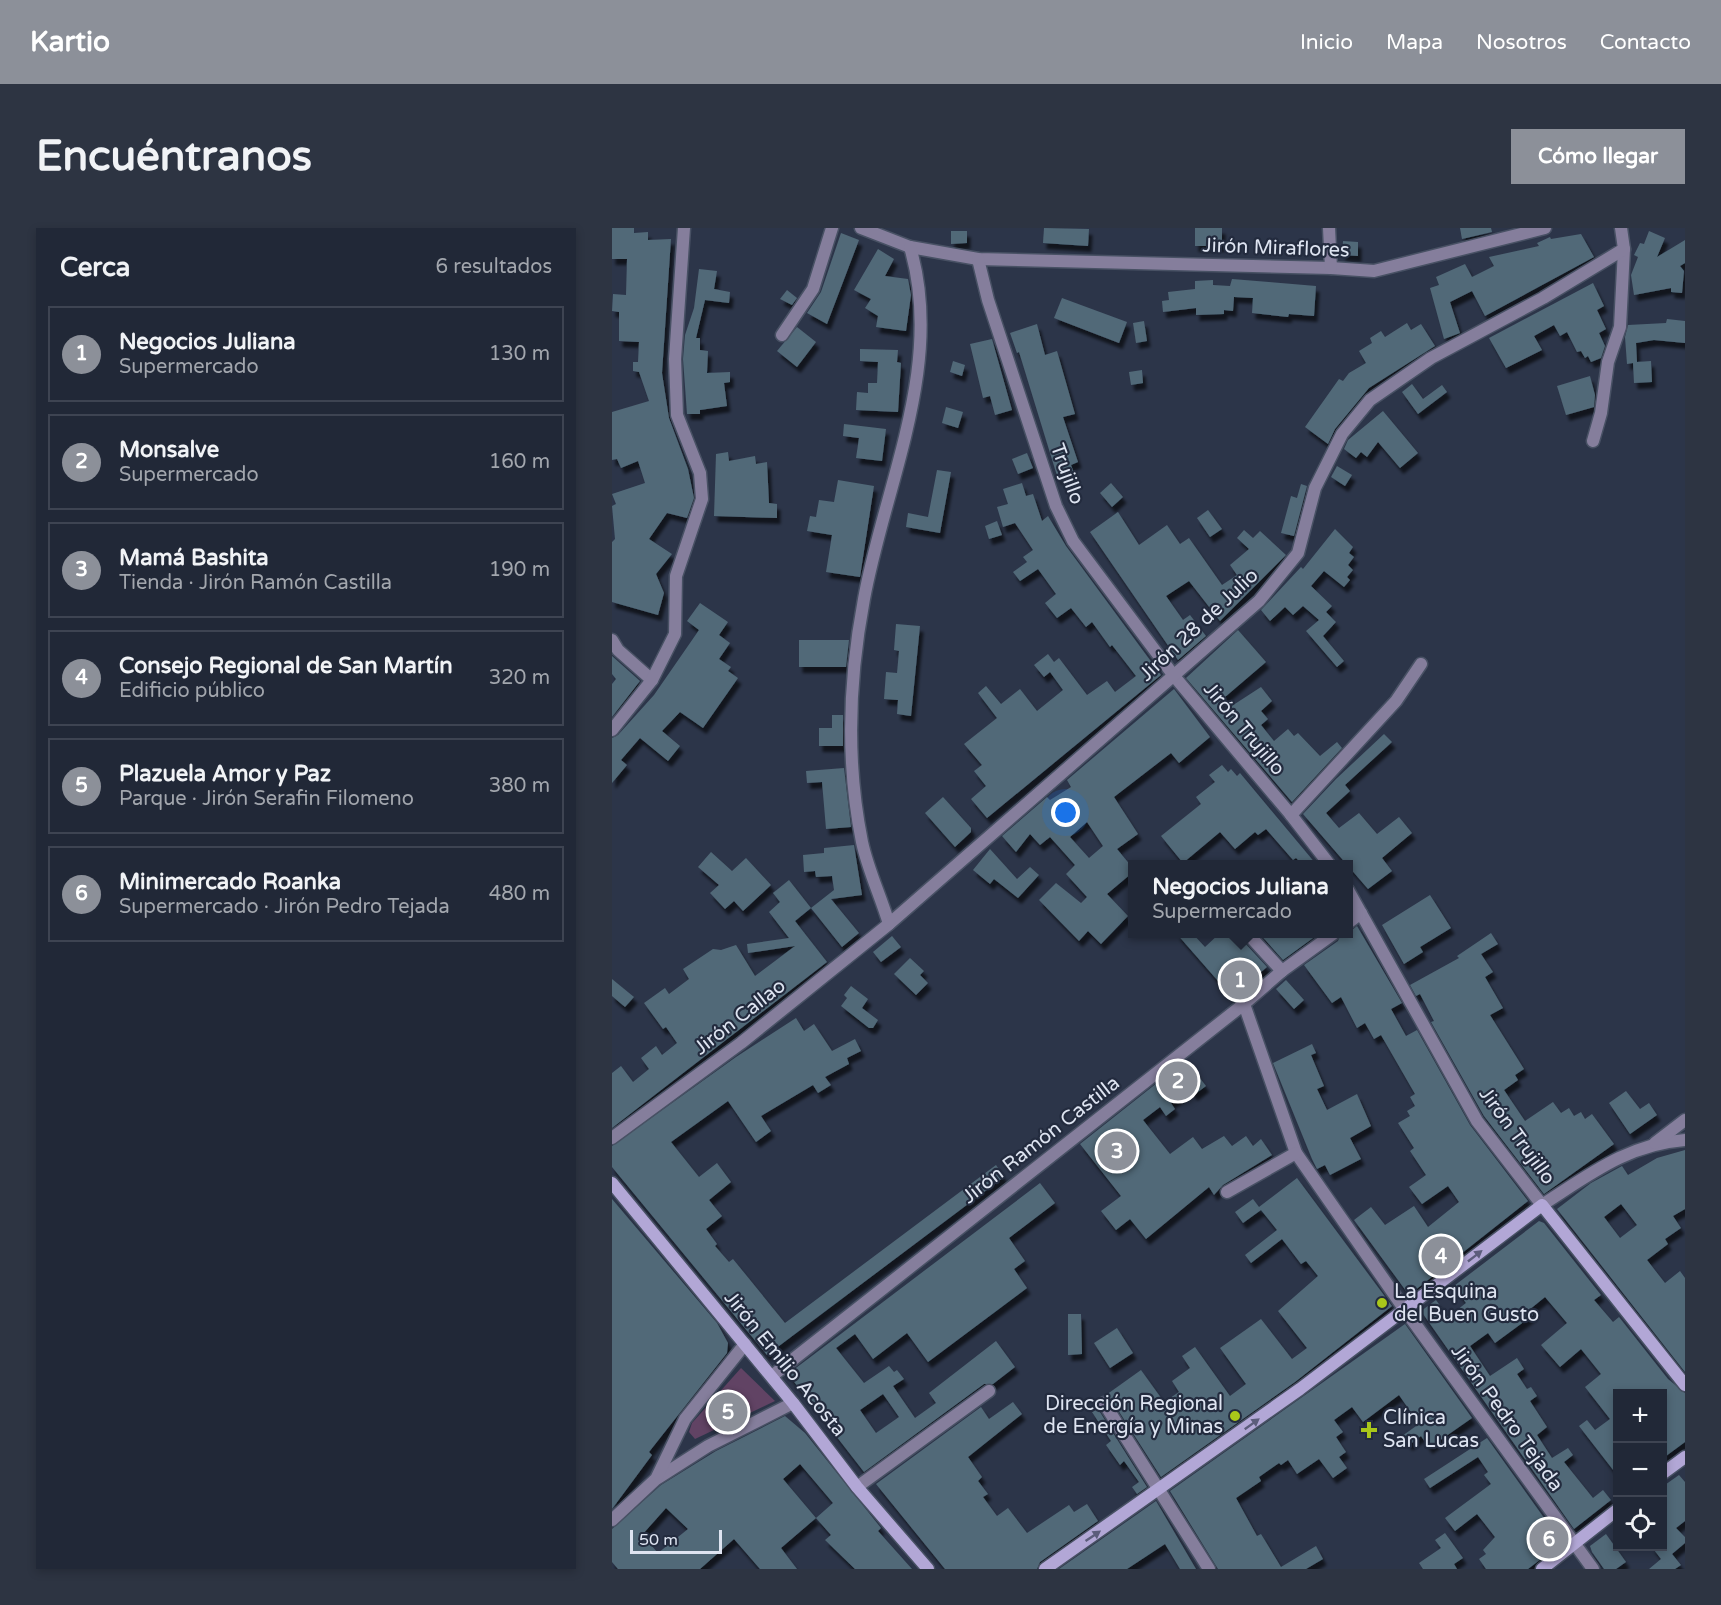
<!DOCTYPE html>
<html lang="es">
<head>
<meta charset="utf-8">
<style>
  :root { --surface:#212837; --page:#2d3442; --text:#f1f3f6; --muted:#a2a6ad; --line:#3e4452; --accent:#8c9099 }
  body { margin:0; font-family:"Varela Round",sans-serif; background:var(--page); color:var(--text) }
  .controls { position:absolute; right:18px; bottom:18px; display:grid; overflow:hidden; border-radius:0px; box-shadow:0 3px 9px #0003 }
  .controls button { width:54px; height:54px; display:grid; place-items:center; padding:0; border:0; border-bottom:2px solid var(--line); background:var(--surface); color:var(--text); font:30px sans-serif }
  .scale { position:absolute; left:18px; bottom:15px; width:92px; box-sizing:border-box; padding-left:6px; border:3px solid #dee4f1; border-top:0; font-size:16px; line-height:21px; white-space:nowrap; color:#dee4f1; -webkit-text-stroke:4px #232b3e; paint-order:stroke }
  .you { position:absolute; left:454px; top:585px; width:21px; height:21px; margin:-15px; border:4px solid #fff; border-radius:50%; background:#1a73e8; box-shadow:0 0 0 9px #1a73e833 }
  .badge { display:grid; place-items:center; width:39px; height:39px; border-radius:50%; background:var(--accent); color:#fff; font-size:20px; font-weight:700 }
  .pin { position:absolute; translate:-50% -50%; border:3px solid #fff; box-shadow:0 2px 6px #0006 }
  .popup { position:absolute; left:516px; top:632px; width:225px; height:78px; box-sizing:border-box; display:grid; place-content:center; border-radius:0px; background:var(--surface); filter:drop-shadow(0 2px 4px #0005); font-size:20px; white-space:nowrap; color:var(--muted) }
  .popup b { font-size:22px; color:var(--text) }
  .popup::after { content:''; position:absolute; left:50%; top:100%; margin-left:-12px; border:12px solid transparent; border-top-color:var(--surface) }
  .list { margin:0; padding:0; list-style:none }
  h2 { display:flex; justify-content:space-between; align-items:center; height:78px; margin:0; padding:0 24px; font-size:26px }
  h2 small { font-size:20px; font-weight:400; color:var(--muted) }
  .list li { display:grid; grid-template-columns:39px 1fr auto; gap:18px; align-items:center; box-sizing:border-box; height:96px; margin:0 12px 12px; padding:0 12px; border:2px solid var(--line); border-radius:0px }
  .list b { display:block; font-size:22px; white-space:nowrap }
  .list p { margin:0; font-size:20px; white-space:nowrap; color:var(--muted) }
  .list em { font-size:20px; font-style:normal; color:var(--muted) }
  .icon { flex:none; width:33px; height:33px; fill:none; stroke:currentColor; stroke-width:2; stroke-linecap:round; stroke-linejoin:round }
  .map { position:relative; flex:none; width:1073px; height:1341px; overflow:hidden; border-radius:0px }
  header { display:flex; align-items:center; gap:36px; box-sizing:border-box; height:84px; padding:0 30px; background:var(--accent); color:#fff }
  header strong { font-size:28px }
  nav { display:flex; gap:33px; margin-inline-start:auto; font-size:21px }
  .intro { display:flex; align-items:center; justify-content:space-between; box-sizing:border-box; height:144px; padding:0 36px }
  h1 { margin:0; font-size:42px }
  .button { padding:15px 27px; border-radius:0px; background:var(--accent); color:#fff; font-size:21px; font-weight:700 }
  main { display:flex; gap:36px; padding:0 36px }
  aside { flex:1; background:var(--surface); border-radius:0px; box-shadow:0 3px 9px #0003 }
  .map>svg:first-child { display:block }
  .green { fill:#614364 }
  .building { fill:#516978; fill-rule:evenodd; filter:url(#shadow) }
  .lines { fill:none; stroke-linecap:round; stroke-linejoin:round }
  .street-casing { stroke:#485164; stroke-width:15 }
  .secondary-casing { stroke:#485164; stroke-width:15 }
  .street { stroke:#857e9c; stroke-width:12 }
  .secondary { stroke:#b2a7d6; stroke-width:12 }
  .oneway { fill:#5c5d7b }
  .poi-dot { fill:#a9c71a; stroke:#232b3e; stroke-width:2 }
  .labels { text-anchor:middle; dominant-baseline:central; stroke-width:4.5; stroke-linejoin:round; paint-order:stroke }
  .street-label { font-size:20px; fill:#dee4f1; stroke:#232b3e }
  .poi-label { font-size:20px; fill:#dee4f1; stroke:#232b3e; text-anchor:start }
</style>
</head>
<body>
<header>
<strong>Kartio</strong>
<nav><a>Inicio</a><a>Mapa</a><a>Nosotros</a><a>Contacto</a></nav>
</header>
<div class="intro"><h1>Encuéntranos</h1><a class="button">Cómo llegar</a></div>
<main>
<aside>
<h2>Cerca<small>6 resultados</small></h2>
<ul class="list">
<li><span class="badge">1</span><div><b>Negocios Juliana</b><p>Supermercado</p></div><em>130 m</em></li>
<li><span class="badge">2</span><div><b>Monsalve</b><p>Supermercado</p></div><em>160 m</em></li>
<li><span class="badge">3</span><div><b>Mamá Bashita</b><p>Tienda · Jirón Ramón Castilla</p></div><em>190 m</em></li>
<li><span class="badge">4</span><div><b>Consejo Regional de San Martín</b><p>Edificio público</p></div><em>320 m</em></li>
<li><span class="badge">5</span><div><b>Plazuela Amor y Paz</b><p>Parque · Jirón Serafin Filomeno</p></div><em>380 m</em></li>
<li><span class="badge">6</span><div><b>Minimercado Roanka</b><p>Supermercado · Jirón Pedro Tejada</p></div><em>480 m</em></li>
</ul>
</aside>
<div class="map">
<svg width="1073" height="1341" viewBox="0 0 1073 1341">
  <defs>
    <filter id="shadow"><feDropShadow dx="3.5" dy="6" stdDeviation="1.5" flood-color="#0009"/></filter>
  </defs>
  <rect width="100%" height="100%" fill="#2c3549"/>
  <polygon class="green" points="129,1140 163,1173 83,1211 77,1204 80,1195"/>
  <g class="building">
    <polygon points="0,0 22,0 22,5 36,4 36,12 59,11 50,145 57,190 76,241 82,270 75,290 55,285 37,311 60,326 44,346 52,365 46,387 0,374 0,314 3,311 0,278 4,276 0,266 33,255 26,233 9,240 5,231 0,232 0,184 37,173 27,144 21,143 21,134 26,134 27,114 7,113 7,84 0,83 1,66 14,67 15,31 0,31"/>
    <polygon points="432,0 477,1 476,18 431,15"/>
    <rect x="583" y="0" width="27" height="18"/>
    <polygon points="848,0 879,0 880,4 850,11"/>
    <polygon points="339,3 355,3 355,15 339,16"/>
    <polygon points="1037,3 1053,10 1045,29 1073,12 1073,35 1068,38 1072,43 1070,65 1059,64 1059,60 1022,67 1019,47 1026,29 1022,27 1028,15 1032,16"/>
    <polygon points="229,5 247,12 215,96 195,85 209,64"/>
    <polygon points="969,6 982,29 873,88 860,63 838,74 848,105 832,111 818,60 827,57 824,49 853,36 860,49 882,38 877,29 927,18 925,15 938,9 939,11"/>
    <polygon points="731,13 746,14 746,28 730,27"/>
    <polygon points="266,21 282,31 273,48 296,51 299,67 294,103 264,99 266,88 253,80 259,71 242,62"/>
    <polygon points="87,41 105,43 102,61 118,64 117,75 93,72 84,110 88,110 88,122 96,123 95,145 118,144 118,154 112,155 115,178 88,182 88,186 75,186 71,131 73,107 82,80"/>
    <polygon points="620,51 704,58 702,88 677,86 676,89 640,85 641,70 622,69 621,83 612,82 612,86 584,87 584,80 551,84 550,73 557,72 556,64 583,61 583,53 601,52 601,57 618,58"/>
    <polygon points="981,55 992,78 985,82 994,101 987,105 993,118 989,130 979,134 976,128 973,130 969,123 965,124 955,104 948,108 942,97 922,108 930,122 894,140 877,110"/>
    <polygon points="175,62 185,70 180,77 168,71"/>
    <polygon points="450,70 515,94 507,115 442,90"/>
    <polygon points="1055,91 1073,93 1073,115 1042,112 1024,115 1025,134 1039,133 1040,154 1022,155 1021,135 1015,136 1013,109 1016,97 1054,95"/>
    <polygon points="532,93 535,113 524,115 521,95"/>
    <polygon points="795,95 799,102 809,96 823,118 757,160 723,201 716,216 693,199 727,151 731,153 737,145 754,135 747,123 760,115 758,110 769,103 773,109"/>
    <polygon points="425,96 433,127 445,123 463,186 451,189 466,234 459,237 462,245 446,251 407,124 405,125 398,105"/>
    <polygon points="185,99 204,114 185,139 165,123"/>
    <polygon points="380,111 400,182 383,187 378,168 371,170 358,116"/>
    <polygon points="248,121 286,122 285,134 289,135 286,184 244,182 245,164 256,165 256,155 265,155 266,134 248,133"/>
    <polygon points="341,133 353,137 350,148 338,144"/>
    <polygon points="530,142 531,155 519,157 517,144"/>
    <polygon points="978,148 983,167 982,179 954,187 945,158"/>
    <polygon points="800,156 811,171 830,157 835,164 806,186 790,164"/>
    <polygon points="334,179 351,184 346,200 330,195"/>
    <polygon points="771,183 806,225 788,240 766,214 755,229 749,224 744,230 732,221 736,212"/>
    <polygon points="232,196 274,201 270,233 244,230 247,210 231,208"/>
    <polygon points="116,224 117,233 143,228 144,236 155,234 157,275 165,276 165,290 102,288 104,226"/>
    <polygon points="415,225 421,240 406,246 400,231"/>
    <polygon points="725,238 740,247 733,258 719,249"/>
    <polygon points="325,242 339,244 328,305 294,299 296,285 316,289"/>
    <polygon points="226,252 262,258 248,349 214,344 220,307 195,303 198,288 204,289 207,272 222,274"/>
    <polygon points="410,255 414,268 421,266 430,293 436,288 454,318 549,447 375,590 359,571 374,558 362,543 370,537 352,516 385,490 366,465 374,458 389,476 408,461 425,483 451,462 438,444 432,449 422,437 436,426 442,434 447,430 475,467 495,453 503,464 524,448 500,417 498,419 480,394 474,399 459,380 445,390 433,375 444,366 426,341 408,353 401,344 415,334 411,329 421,322 403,295 391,299 385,279 396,276 391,261"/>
    <polygon points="499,255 511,269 500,279 488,265"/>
    <polygon points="689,256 695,258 682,308 669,305 679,268 685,270"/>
    <polygon points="596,282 610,301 598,309 585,290"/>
    <polygon points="506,284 527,317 555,297 568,316 577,310 610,357 625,347 618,337 637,321 625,310 632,302 641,310 648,303 674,327 608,393 577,353 554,368 571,392 578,387 594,408 566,432 478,304"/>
    <polygon points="385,293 390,307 377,311 373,298"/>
    <polygon points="723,301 741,319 737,325 742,329 736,337 741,342 735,349 738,352 732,359 712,343 699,358 720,378 714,384 724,394 711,408 732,433 725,439 694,403 707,392 691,378 681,387 673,379 658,393 649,382 689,339 691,341"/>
    <polygon points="88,375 116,394 107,407 118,415 107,431 119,439 116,443 126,450 91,500 68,484 50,503 68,518 56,533 28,510 9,532 15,537 0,555 0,510 6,507 42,467 87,402 75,393"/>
    <polygon points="284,396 308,398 299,488 285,486 286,472 272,471 274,444 285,445 287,423 282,422"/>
    <polygon points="626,402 654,434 606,475 612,483 649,459 660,473 649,483 656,491 649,497 662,513 676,501 682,508 686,505 708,528 725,514 730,520 680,574 574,450"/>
    <polygon points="187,412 237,412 234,439 187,439"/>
    <polygon points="0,428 28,453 0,489 0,456 4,451 0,446"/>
    <path d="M562 461 598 509 567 535 559 525 502 569 526 606 505 621 520 639V645L495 666 516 688 489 716 476 703 467 713 427 672 444 655 469 675 475 669 454 646 463 637 438 609 428 617 418 606 404 624 390 608 435 569 438 572 459 559 455 552ZM475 594 491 618 477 630 458 609Z"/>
    <polygon points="220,487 231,487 231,518 207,518 207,500 220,500"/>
    <polygon points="772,506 780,514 733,557 738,563 714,585 727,600 747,585 765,606 787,589 800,605 770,630 780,643 756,661 691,586 724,551"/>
    <polygon points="610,537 616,544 619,541 625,548 628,545 704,636 690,636 684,630 681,632 654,601 646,607 643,604 623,621 608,604 571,635 549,608 589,576 584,569 603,554 597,547"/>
    <polygon points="232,540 239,599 214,601 210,554 195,555 194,543"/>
    <polygon points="331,569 359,600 359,604 343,619 313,585"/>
    <polygon points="242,617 250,667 219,671 247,705 230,719 199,680 222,662 220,648 204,649 203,643 192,644 191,627 212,625 212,620"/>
    <polygon points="378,621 405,651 418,639 427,647 406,670 382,651 378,656 361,642"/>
    <polygon points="99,624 120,643 134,630 159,657 131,683 122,673 113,681 98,665 107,657 86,639"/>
    <polygon points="177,652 199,680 183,693 215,734 0,900 0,845 9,838 21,854 37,841 29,830 44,818 50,827 65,815 54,799 51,801 32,775 53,760 57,766 77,751 71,741 101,721 109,722 124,717 143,748 183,718 136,725 135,716 177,710 157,684 168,674 161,665"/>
    <polygon points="818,667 839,700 808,719 811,724 792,736 770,697"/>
    <polygon points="745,698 790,775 779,781 794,808 805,802 858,897 916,973 797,1067 742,992 759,979 773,997 802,978 816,999 847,974 836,958 810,976 797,959 814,947 798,923 802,920 786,895 798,888 795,883 803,878 798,869 803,866 769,807 762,811 753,795 745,800 729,769 720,775 692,737 726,713 729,705 736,705"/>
    <polygon points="564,705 580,705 593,719 608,705 628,705 630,712 655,739 620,769"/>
    <polygon points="647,705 708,705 671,732"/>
    <polygon points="879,705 886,716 869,726 881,744 873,749 891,780 878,787 912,841 903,847 906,852 892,862 913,893 941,874 949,885 957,880 962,888 969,884 973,891 980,886 1002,916 932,966 872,888 819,794 822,793 808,766 804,768 798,757 847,730 845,728"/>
    <polygon points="280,708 289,719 269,734 261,724"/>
    <polygon points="298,730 312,743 308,747 316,755 304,767 282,746"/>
    <polygon points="0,751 22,769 13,779 0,768"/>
    <polygon points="674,752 692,772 682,781 664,761"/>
    <polygon points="239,758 256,771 250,780 266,792 261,800 257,800 229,778 235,770 232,767"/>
    <polygon points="184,790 192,803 202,796 220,823 243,811 249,823 235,830 237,836 213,849 219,857 206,865 201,857 149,888 159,903 144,914 116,873 59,914 87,949 105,935 119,954 97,972 110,988 94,1001 105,1016 103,1018 117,1034 121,1031 173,1095 384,937 392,949 155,1127 0,939 0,918 124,829"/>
    <polygon points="700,816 704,825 699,827 712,858 705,861 715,882 745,866 759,898 738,910 749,931 718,947 713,937 705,941 700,931 661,835"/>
    <polygon points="574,832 594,858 582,867 578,861 559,875 563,881 554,888 548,879 531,892 558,926 581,909 590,921 612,908 620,918 634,908 641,918 649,911 660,927 611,957 602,967 597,959 534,1011 518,991 504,1002 489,983 509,968 468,916"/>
    <polygon points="1014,863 1028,881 1037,875 1045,887 1018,906 997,875"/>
    <path d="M1073 922V981L1061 988 1069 1000 1053 1011 1056 1016 1035 1032 1053 1055 1068 1043 1073 1050V1144L945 981 979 955 1010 938 1016 947 1045 930ZM1009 976 1025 997 1008 1010 992 989Z"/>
    <polygon points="685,950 780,1078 683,1154 549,1249 499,1171 494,1167 529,1142 552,1174 567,1164 560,1153 578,1140 570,1128 583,1119 618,1168 634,1156 608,1120 649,1091 680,1131 695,1120 666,1083 706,1048 694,1033 689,1036 670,1011 639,1035 633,1027 665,1002 649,982 631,995 623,984 641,971 647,979"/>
    <path d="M428 955 443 975 397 1010 413 1033 402 1041 415 1060 316 1134 295 1105 261 1131 243 1106 224 1120 252 1155 277 1138 282 1144 285 1142 292 1151 281 1158 303 1190 324 1175 317 1165 384 1113 403 1139 381 1156H372L252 1244 176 1146ZM271 1166 287 1189 264 1205 248 1182Z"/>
    <polygon points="0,971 105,1095 116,1115 115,1125 37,1224 40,1227 0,1281"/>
    <polygon points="927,993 932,995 989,1067 982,1072 1001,1094 1007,1089 1056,1151 1073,1165 1073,1214 1050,1231 1050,1166 1005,1166 1005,1247 967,1198 975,1192 983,1202 998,1191 973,1159 989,1146 969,1121 948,1139 929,1117 955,1095 933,1069 917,1082 921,1087 883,1115 876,1105 858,1118 878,1148 905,1130 912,1141 905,1146 915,1161 919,1159 925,1168 918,1173 935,1199 925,1207 940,1230 956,1220 961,1227 952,1234 981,1270 991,1262 999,1272 962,1301 809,1083 824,1072 836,1089 854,1075 842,1058"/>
    <polygon points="456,1086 469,1086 470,1126 456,1127"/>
    <polygon points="793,1096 860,1190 817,1220 809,1208 797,1217 790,1208 807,1196 787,1167 751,1194 740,1179 722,1192 731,1204 724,1209 734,1224 727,1229 735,1240 721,1250 707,1231 685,1246 676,1232 669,1237 667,1235 647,1249 649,1253 624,1270 645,1308 649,1306 669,1339 704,1318 711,1331 694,1341 606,1341 558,1263"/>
    <polygon points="505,1100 521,1125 498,1140 482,1115"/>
    <polygon points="401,1174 410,1186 356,1229 370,1249 366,1253 376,1266 371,1269 385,1288 396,1280 415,1305 457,1277 462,1284 475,1276 486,1293 428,1334 425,1341 333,1341 264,1256 369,1179 377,1191"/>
    <polygon points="486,1181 535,1259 525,1266 520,1259 527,1254 512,1233 508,1237 494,1217 499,1213 480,1184"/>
    <path d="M173 1188 193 1205 269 1300 266 1303 300 1341H243L213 1312 219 1307 204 1290 169 1320 185 1341H148L122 1311 88 1341H6L0 1334V1301L49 1257 104 1223ZM188 1236 221 1275 204 1290 171 1251ZM54 1280 76 1301 46 1325 30 1307Z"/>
    <polygon points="875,1210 950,1315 916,1341 874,1341 867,1331 874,1326 871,1322 883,1309 865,1286 843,1303 833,1290 879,1256 872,1247 876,1244 866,1229 818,1260 812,1251"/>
    <polygon points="1067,1247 1073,1254 1073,1293 1064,1300 1073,1309 1073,1315 1060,1326 1069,1337 1063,1341 1037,1341 1049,1331 1039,1318 1050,1318 1050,1259"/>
    <polygon points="544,1273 584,1341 568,1341 553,1316 515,1341 447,1341"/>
    <polygon points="833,1305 851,1330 842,1336 845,1341 811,1341 807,1335 829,1320 823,1312"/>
    <polygon points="994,1306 1014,1334 1004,1341 992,1341 980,1324 978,1318"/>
  </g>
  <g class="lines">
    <defs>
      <g id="street">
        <polyline points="249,0 298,19 366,31 719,40 762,43 933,0"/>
        <polyline points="717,0 719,40"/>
        <polyline points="366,31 376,72 444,278 461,313 562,448 679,587 717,636"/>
        <polyline points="170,107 201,61 220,0"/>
        <polyline points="981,213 989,185 996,134 1008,99 1012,21"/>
        <polyline points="0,412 6,422 40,452"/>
        <polyline points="0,502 40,452 63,406 64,348 90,271 88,245 65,187 63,131 72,0"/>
        <polyline points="679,587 784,473 809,436"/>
        <path d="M736 662 865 893 930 977C977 947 1016 916 1073 912"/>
        <polyline points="736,695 749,685"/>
        <path d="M277 696C269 669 256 642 250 614 234 535 237 450 252 371 273 256 333 137 298 19"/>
        <polyline points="636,706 670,743"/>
        <polyline points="632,776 684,925 793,1082 981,1341"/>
        <polyline points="0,910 129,815 277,696 647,373 686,325 703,260 730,206 758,172 819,130 931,70 1012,21 1009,0"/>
        <polyline points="1043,915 1073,892"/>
        <polyline points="615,964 684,925"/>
        <polyline points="160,1148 632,776 670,743 721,706"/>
        <polyline points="492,1175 597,1341"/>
        <polyline points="46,1250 96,1218 181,1175"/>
        <polyline points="245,1259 377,1163"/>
        <polyline points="0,1292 44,1251 73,1191 133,1116"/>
      </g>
      <g id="secondary">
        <polyline points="0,955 181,1175 245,1259 316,1341"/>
        <polyline points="1050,1246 1073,1229"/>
        <polyline points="433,1341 688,1161 930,977 1073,1157"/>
        <polyline points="930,1341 1005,1282"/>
      </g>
    </defs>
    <use href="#street" class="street-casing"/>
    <use href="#secondary" class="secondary-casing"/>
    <use href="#street" class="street"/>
    <use href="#secondary" class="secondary"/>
  </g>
  <defs><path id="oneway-solid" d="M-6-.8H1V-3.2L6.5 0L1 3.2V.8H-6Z" transform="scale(1.5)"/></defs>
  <g class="oneway">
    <use href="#oneway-solid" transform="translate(863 1028) rotate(-38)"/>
    <use href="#oneway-solid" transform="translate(640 1196) rotate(-36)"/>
    <use href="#oneway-solid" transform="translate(481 1308) rotate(-34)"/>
  </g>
  <g class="poi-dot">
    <circle cx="770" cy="1075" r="6"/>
    <circle cx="623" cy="1188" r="6"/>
    <path d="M754 1193h6v6h6v6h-6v6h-6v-6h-6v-6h6z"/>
  </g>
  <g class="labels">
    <g class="street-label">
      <text transform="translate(664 20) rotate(2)">Jirón Miraflores</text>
      <text transform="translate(455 246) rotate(70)">Trujillo</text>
      <text transform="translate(587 397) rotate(-43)">Jirón 28 de Julio</text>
      <text transform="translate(632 501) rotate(50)">Jirón Trujillo</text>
      <text transform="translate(128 789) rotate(-38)">Jirón Callao</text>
      <text transform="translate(905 908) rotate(54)">Jirón Trujillo</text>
      <text transform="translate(429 912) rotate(-38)">Jirón Ramón Castilla</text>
      <text transform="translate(173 1136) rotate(51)">Jirón Emilio Acosta</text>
      <text transform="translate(895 1190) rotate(54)">Jirón Pedro Tejada</text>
    </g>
    <g class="poi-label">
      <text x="782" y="1064">La Esquina<tspan x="782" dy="23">del Buen Gusto</tspan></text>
      <text x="611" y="1176" text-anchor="end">Dirección Regional<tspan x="611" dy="23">de Energía y Minas</tspan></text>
      <text x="771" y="1190">Clínica<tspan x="771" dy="23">San Lucas</tspan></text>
    </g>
  </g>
</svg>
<div class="controls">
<button>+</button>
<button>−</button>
<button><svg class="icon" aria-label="locate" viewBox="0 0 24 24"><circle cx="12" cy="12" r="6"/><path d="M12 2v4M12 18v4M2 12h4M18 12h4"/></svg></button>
</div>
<div class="scale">50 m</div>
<div class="you"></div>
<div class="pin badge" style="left:628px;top:752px">1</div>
<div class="popup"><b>Negocios Juliana</b>Supermercado</div>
<div class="pin badge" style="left:566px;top:853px">2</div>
<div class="pin badge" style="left:505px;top:923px">3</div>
<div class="pin badge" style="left:829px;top:1028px">4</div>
<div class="pin badge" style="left:116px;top:1184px">5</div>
<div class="pin badge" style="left:937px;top:1311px">6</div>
</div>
</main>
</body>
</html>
